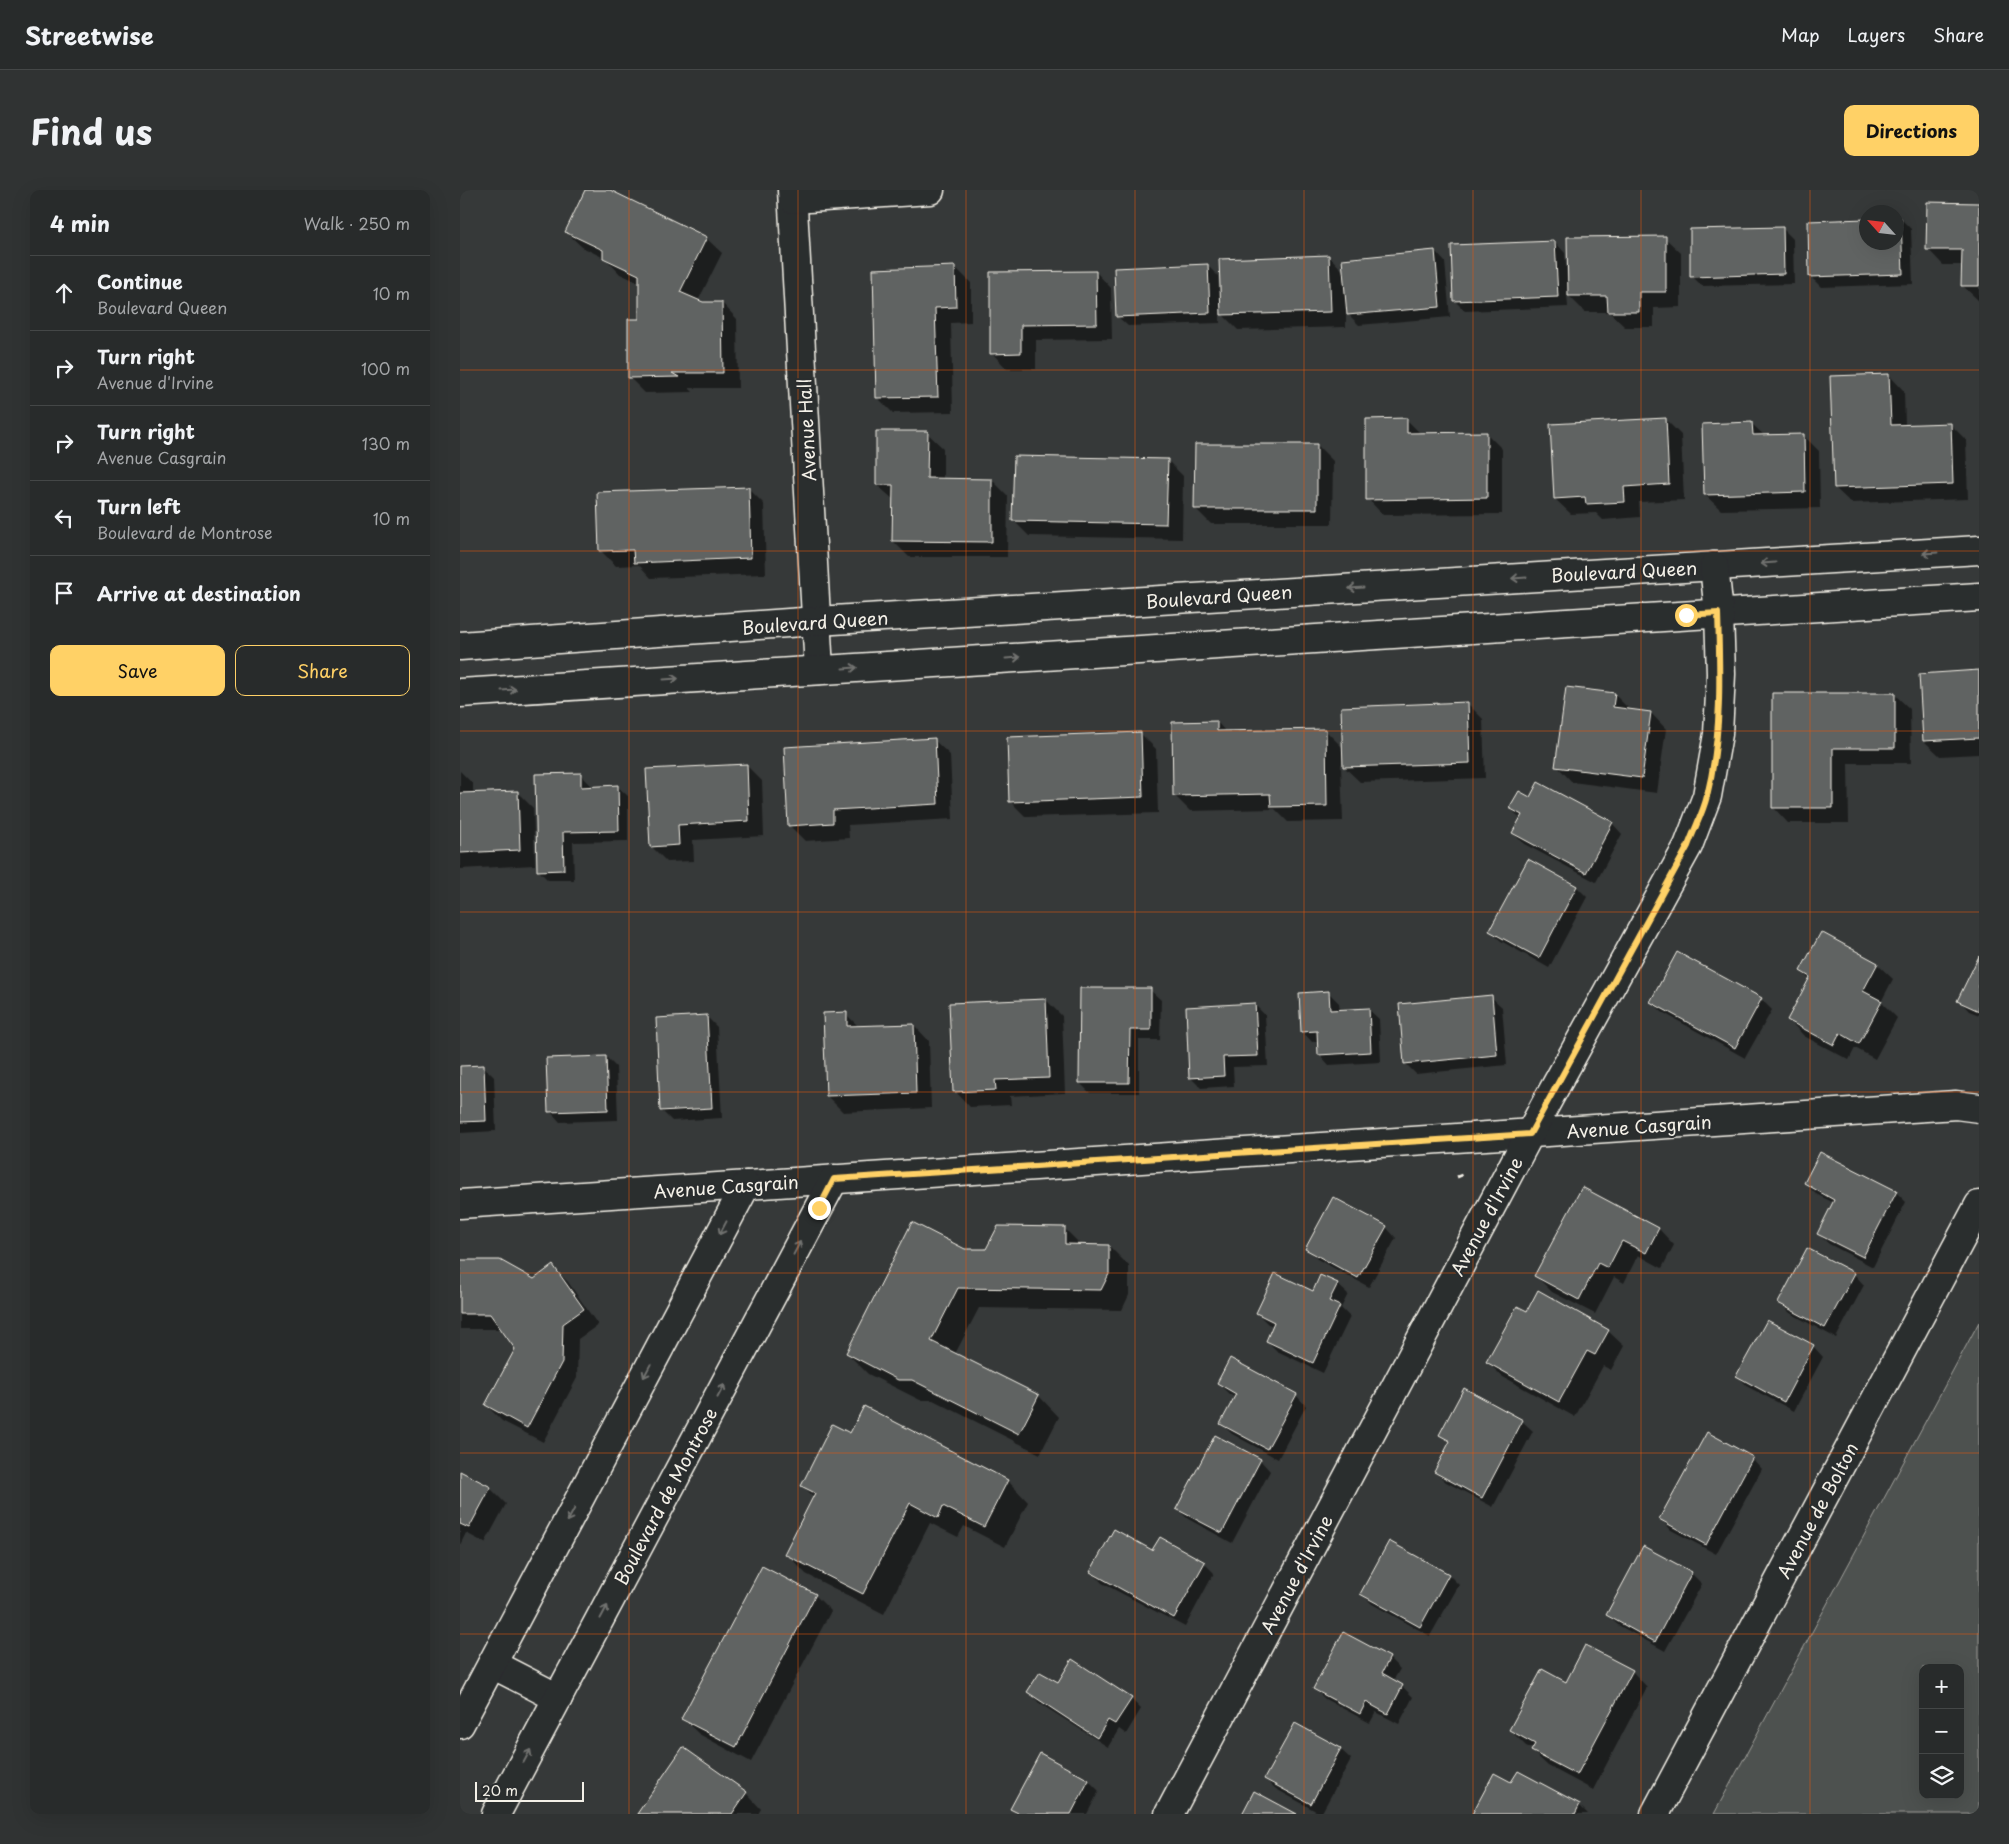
<!DOCTYPE html>
<html lang="en">
<head>
<meta charset="utf-8">
<style>
  :root { --surface:#282b2b; --page:#303333; --text:#f1f3f6; --muted:#a5a7a9; --line:#444747; --accent:#ffd166 }
  body { margin:0; font-family:"Playpen Sans",sans-serif; background:var(--page); color:var(--text) }
  .controls { position:absolute; right:15px; bottom:15px; display:grid; overflow:hidden; border-radius:10px; box-shadow:0 5px 20px #0002 }
  .controls button { width:45px; height:45px; display:grid; place-items:center; padding:0; border:0; border-bottom:1px solid var(--line); background:var(--surface); color:var(--text); font:25px sans-serif }
  .compass { position:absolute; left:1399px; top:15px; width:45px; height:45px; border-radius:50%; background:var(--surface); box-shadow:0 5px 20px #0002; rotate:297deg }
  .scale { position:absolute; left:15px; bottom:12px; width:109px; box-sizing:border-box; padding-left:5px; border:2px solid #f4f1e8; border-top:0; font-size:14px; line-height:18px; white-space:nowrap; color:#f4f1e8; -webkit-text-stroke:4px #2a2d2e; paint-order:stroke }
  .stop { position:absolute; width:15px; height:15px; margin:-11px; border:4px solid #ffd166; border-radius:50%; background:#fff }
  .stop.end { background:#ffd166; border-color:#fff; box-shadow:0 1px 5px #0008 }
  .list { margin:0; padding:0; list-style:none }
  h2 { display:flex; justify-content:space-between; align-items:center; height:65px; margin:0; padding:0 20px; font-size:21px }
  h2 small { font-size:16px; font-weight:400; color:var(--muted) }
  .list li { display:grid; grid-template-columns:32px 1fr auto; gap:15px; align-items:center; box-sizing:border-box; height:75px; padding:0 20px; border-top:1px solid var(--line) }
  .list b { display:block; font-size:19px; white-space:nowrap }
  .list p { margin:0; font-size:16px; white-space:nowrap; color:var(--muted) }
  .list em { font-size:16px; font-style:normal; color:var(--muted) }
  .actions { display:flex; gap:10px; padding:15px 20px }
  .actions a { flex:1; padding:11px 0; border:1px solid var(--accent); border-radius:10px; text-align:center; font-size:18px; color:var(--accent) }
  .actions .main { background:var(--accent); color:#111 }
  .icon { flex:none; width:28px; height:28px; fill:none; stroke:currentColor; stroke-width:2; stroke-linecap:round; stroke-linejoin:round }
  .map { position:relative; flex:none; width:1519px; height:1624px; overflow:hidden; border-radius:10px }
  header { display:flex; align-items:center; gap:30px; box-sizing:border-box; height:70px; padding:0 25px; background:var(--surface); border-bottom:1px solid var(--line) }
  header strong { font-size:24px }
  nav { display:flex; gap:28px; margin-inline-start:auto; font-size:18px }
  .intro { display:flex; align-items:center; justify-content:space-between; box-sizing:border-box; height:120px; padding:0 30px }
  h1 { margin:0; font-size:35px }
  .button { padding:12px 22px; border-radius:10px; background:var(--accent); color:#111; font-size:18px; font-weight:700 }
  main { display:flex; gap:30px; padding:0 30px }
  aside { flex:1; background:var(--surface); border-radius:10px; box-shadow:0 5px 20px #0002 }
  .map>svg:first-child { display:block }
  .green { fill:#4e514f; stroke:#a1a19c; fill-rule:evenodd }
  .shadow { fill:#0007 }
  .building { fill:#616362; stroke:#f4f1e8 }
  .lines { fill:none; stroke-linecap:round; stroke-linejoin:round }
  .minor-casing { stroke:#f4f1e8; stroke-width:31 }
  .path { stroke:#f4f1e8; stroke-width:3; stroke-dasharray:5 4; stroke-linecap:butt }
  .minor { stroke:#2a2d2e; stroke-width:28 }
  .oneway { stroke:#71726f }
  .route { stroke:#ffd166; stroke-width:6 }
  .grid { fill:none; stroke:#e8590c; stroke-width:1; stroke-opacity:0.55 }
  .labels { text-anchor:middle; dominant-baseline:central; stroke-width:4; stroke-linejoin:round; paint-order:stroke }
  .street-label { font-size:18px; fill:#f4f1e8; stroke:#2a2d2e }
</style>
</head>
<body>
<header>
<strong>Streetwise</strong>
<nav><a>Map</a><a>Layers</a><a>Share</a></nav>
</header>
<div class="intro"><h1>Find us</h1><a class="button">Directions</a></div>
<main>
<aside>
<h2>4 min<small>Walk · 250 m</small></h2>
<ul class="list">
<li><svg class="icon" aria-label="ahead" viewBox="0 0 24 24"><path d="M12 20V5M6 11l6-6 6 6"/></svg><div><b>Continue</b><p>Boulevard Queen</p></div><em>10 m</em></li>
<li><svg class="icon" aria-label="right" viewBox="0 0 24 24"><path d="M7 20v-9h11M14 6l5 5-5 5"/></svg><div><b>Turn right</b><p>Avenue d'Irvine</p></div><em>100 m</em></li>
<li><svg class="icon" aria-label="right" viewBox="0 0 24 24"><path d="M7 20v-9h11M14 6l5 5-5 5"/></svg><div><b>Turn right</b><p>Avenue Casgrain</p></div><em>130 m</em></li>
<li><svg class="icon" aria-label="left" viewBox="0 0 24 24"><path d="M17 20v-9H6M10 6l-5 5 5 5"/></svg><div><b>Turn left</b><p>Boulevard de Montrose</p></div><em>10 m</em></li>
<li><svg class="icon" aria-label="arrive" viewBox="0 0 24 24"><path d="M6 21V4h12l-3 4 3 4H6"/></svg><div><b>Arrive at destination</b></div></li>
</ul>
<div class="actions"><a class="main">Save</a><a>Share</a></div>
</aside>
<div class="map">
<svg width="1519" height="1624" viewBox="0 0 1519 1624">
  <rect width="100%" height="100%" fill="#363939"/>
  <filter id="ink" filterUnits="userSpaceOnUse"><feTurbulence type="fractalNoise" baseFrequency=".02" numOctaves="2"/><feDisplacementMap in="SourceGraphic" scale="10" xChannelSelector="R" yChannelSelector="G"/><feConvolveMatrix kernelMatrix="1 2 1 2 8 2 1 2 1" color-interpolation-filters="sRGB"/></filter>
  <g filter="url(#ink)">
    <path class="green" d="M1519 1132V1624H1254ZM1463 1478H1500V1605H1463Z"/>
    <g class="shadow">
      <polygon points="127,0 147,0 246,48 262,63 238,111 243,114 262,113 277,129 278,198 229,198 233,202 185,203 169,187 181,130 180,93 160,84 146,69 122,57 106,42"/>
      <polygon points="1519,14 1519,111 1503,96 1503,75 1483,75 1468,59"/>
      <polygon points="1441,29 1451,39 1453,94 1361,97 1351,87 1349,32 1406,30 1406,52 1436,52"/>
      <polygon points="1322,38 1333,49 1334,94 1242,96 1232,86"/>
      <polygon points="1205,48 1221,63 1221,117 1194,118 1194,137 1165,137 1149,122 1125,122 1107,104 1108,117 1005,121 995,111 1095,52 1105,63 1107,92 1109,92"/>
      <polygon points="975,61 985,72 990,127 899,135 886,122 886,137 778,140 760,122 760,133 668,136 657,126 748,76 758,86 759,102 761,102 869,66 884,82"/>
      <polygon points="495,77 511,93 511,132 491,133 493,222 433,223 418,208"/>
      <polygon points="636,82 651,98 652,149 576,150 576,179 547,179 532,163 531,83"/>
      <polygon points="1429,185 1444,201 1445,235 1490,234 1506,250 1508,309 1391,313 1375,298"/>
      <polygon points="1205,229 1221,245 1224,310 1179,312 1180,327 1143,330 1136,323 1111,324 1095,309"/>
      <polygon points="947,230 961,244 1026,243 1042,259 1042,324 923,325 908,309"/>
      <polygon points="1292,234 1305,246 1344,246 1359,261 1360,318 1261,320 1245,305"/>
      <polygon points="467,243 483,258 483,290 532,290 548,306 547,367 449,367 433,351 434,310 417,295"/>
      <polygon points="857,255 873,271 872,334 751,334 736,319"/>
      <polygon points="708,271 723,286 722,349 569,346 553,330"/>
      <polygon points="288,298 304,314 306,384 191,388 179,375 156,376 140,360"/>
      <polygon points="1519,481 1519,564 1480,566 1464,551"/>
      <polygon points="1154,504 1170,520 1191,523 1206,539 1197,603 1112,592 1097,576"/>
      <polygon points="1313,504 1434,504 1450,519 1451,573 1388,573 1389,633 1328,633 1313,617"/>
      <polygon points="1007,513 1023,529 1025,588 900,592 881,574 883,631 828,632 815,619 730,621 714,605 757,532 766,542 865,540 883,558"/>
      <polygon points="680,543 696,559 698,623 566,627 550,611"/>
      <polygon points="474,550 490,565 493,629 388,635 389,648 345,651 329,635"/>
      <polygon points="286,575 302,591 304,646 233,650 234,671 207,672 191,656"/>
      <polygon points="0,581 13,594 13,604 57,602 73,618 75,675 0,679"/>
      <polygon points="120,584 131,595 131,598 157,596 168,606 168,651 113,652 114,690 88,690 78,680"/>
      <polygon points="1071,609 1152,633 1162,644 1136,692 1064,654 1053,643 1061,629 1050,618"/>
      <polygon points="1068,670 1117,697 1127,707 1089,778 1041,751 1030,741"/>
      <polygon points="1218,763 1301,809 1312,820 1285,868 1202,822 1192,812"/>
      <polygon points="1519,769 1519,825 1509,821 1499,810"/>
      <polygon points="1417,774 1433,789 1421,812 1437,828 1415,869 1395,858 1389,870 1344,846 1329,830 1350,790 1341,781"/>
      <polygon points="690,800 701,810 700,850 679,850 679,903 630,903 620,893"/>
      <polygon points="869,803 879,813 880,820 908,819 919,829 921,872 869,875 859,864 858,851 852,852 842,841"/>
      <polygon points="1031,807 1042,817 1047,875 956,884 945,873"/>
      <polygon points="586,810 602,826 605,903 550,906 551,915 510,917 495,901"/>
      <polygon points="795,815 805,825 808,876 773,877 774,896 741,898 730,887"/>
      <polygon points="386,824 399,837 454,835 469,851 471,918 383,922 367,906"/>
      <polygon points="247,827 257,837 262,928 212,931 201,920"/>
      <polygon points="146,867 156,877 158,930 100,932 90,921"/>
      <polygon points="23,876 34,887 36,941 0,943 0,877"/>
      <polygon points="1345,993 1436,1002 1446,1012 1413,1077 1369,1054 1358,1044 1374,1013 1356,1004"/>
      <polygon points="1122,999 1199,1039 1214,1055 1202,1078 1178,1065 1164,1093 1154,1087 1135,1124 1092,1102 1076,1086"/>
      <polygon points="926,1037 936,1048 909,1097 857,1069 847,1058"/>
      <polygon points="604,1038 622,1056 649,1056 669,1076 669,1105 662,1120 519,1118 495,1164 579,1206 599,1227 580,1264 473,1210 460,1210 408,1184 387,1163 527,1060"/>
      <polygon points="0,1071 74,1091 93,1077 108,1092 138,1135 118,1149 117,1188 83,1252 42,1231 26,1215 56,1159 42,1139 0,1139"/>
      <polygon points="1394,1084 1404,1095 1376,1148 1330,1123 1319,1112"/>
      <polygon points="877,1094 888,1104 881,1118 890,1127 863,1183 817,1161 807,1151 814,1136 808,1134 797,1123"/>
      <polygon points="1067,1123 1148,1141 1164,1156 1151,1180 1143,1176 1115,1227 1043,1187 1027,1172"/>
      <polygon points="1353,1156 1363,1167 1334,1221 1288,1197 1278,1186"/>
      <polygon points="758,1193 836,1205 846,1216 818,1269 772,1244 762,1234 776,1208 769,1204"/>
      <polygon points="404,1218 548,1291 568,1312 545,1357 504,1336 498,1347 470,1333 424,1424 346,1384 326,1363 354,1307 342,1295 391,1245"/>
      <polygon points="1062,1231 1073,1241 1033,1317 986,1292 975,1282 990,1253 981,1244"/>
      <polygon points="1292,1268 1302,1279 1256,1364 1211,1340 1201,1329"/>
      <polygon points="800,1270 810,1281 772,1353 728,1329 717,1319"/>
      <polygon points="0,1282 30,1298 46,1314 25,1353 6,1343 0,1355"/>
      <polygon points="744,1373 754,1383 725,1437 642,1393 632,1382"/>
      <polygon points="303,1378 355,1405 371,1421 291,1572 239,1544 223,1529"/>
      <polygon points="1231,1383 1242,1394 1205,1461 1158,1435 1147,1425"/>
      <polygon points="989,1385 999,1395 970,1446 912,1414 902,1404"/>
      <polygon points="929,1468 940,1479 933,1491 942,1496 953,1507 939,1534 916,1522 910,1533 865,1509 854,1498"/>
      <polygon points="1172,1481 1187,1497 1133,1600 1088,1576 1072,1561 1073,1559 1066,1556 1050,1540 1107,1493"/>
      <polygon points="598,1494 671,1509 681,1519 666,1544 659,1539 648,1557 579,1513 569,1502"/>
      <polygon points="880,1559 891,1569 861,1624 816,1599 805,1589"/>
      <polygon points="580,1565 629,1591 639,1601 627,1624 557,1624 552,1619"/>
      <polygon points="1051,1594 1119,1615 1128,1624 1013,1624"/>
      <polygon points="286,1603 301,1619 298,1624 178,1624"/>
    </g>
    <g class="building">
      <polygon points="125,0 150,0 247,47 220,102 243,112 262,112 263,183 212,183 219,187 168,188 168,129 179,129 179,85 143,68 143,60 105,42"/>
      <polygon points="1467,12 1519,13 1519,96 1501,96 1502,60 1466,60"/>
      <polygon points="1436,28 1441,28 1443,84 1349,87 1348,31 1406,29 1406,52 1436,52"/>
      <polygon points="1323,37 1324,84 1230,87 1230,39"/>
      <polygon points="1206,46 1206,102 1179,102 1179,122 1148,122 1147,106 1108,106 1107,47"/>
      <polygon points="1095,51 1098,107 993,111 991,55"/>
      <polygon points="975,60 980,117 887,125 882,69"/>
      <polygon points="869,65 871,122 761,125 759,69"/>
      <polygon points="748,74 750,123 656,127 654,78"/>
      <polygon points="495,76 496,117 475,118 478,207 416,208 413,79"/>
      <polygon points="636,81 637,134 561,135 561,163 530,164 530,82"/>
      <polygon points="1429,184 1431,235 1491,233 1493,294 1374,298 1370,186"/>
      <polygon points="947,228 947,243 1027,242 1027,308 906,310 906,229"/>
      <polygon points="1206,228 1209,294 1164,297 1165,312 1126,314 1125,307 1094,309 1090,234"/>
      <polygon points="1292,232 1293,245 1344,244 1345,302 1244,305 1242,234"/>
      <polygon points="416,241 468,241 467,288 532,289 532,352 432,351 433,295 416,295"/>
      <polygon points="735,254 857,254 857,319 734,319"/>
      <polygon points="554,266 708,269 706,334 552,331"/>
      <polygon points="289,297 291,368 174,373 173,360 139,361 137,302"/>
      <polygon points="1519,480 1519,548 1463,551 1459,484"/>
      <polygon points="1106,497 1155,503 1153,517 1191,522 1182,588 1095,577"/>
      <polygon points="1312,503 1435,503 1435,558 1373,558 1373,618 1312,618"/>
      <polygon points="1008,512 1010,573 883,577 881,517"/>
      <polygon points="757,531 757,541 866,539 867,616 811,617 810,604 713,606 712,532"/>
      <polygon points="681,542 683,607 549,612 547,547"/>
      <polygon points="475,548 478,614 373,620 373,633 328,636 324,557"/>
      <polygon points="287,574 289,631 218,635 219,655 190,657 186,579"/>
      <polygon points="121,583 121,597 158,595 159,641 103,642 104,680 77,681 75,584"/>
      <polygon points="1078,592 1153,632 1126,683 1052,643 1062,625 1049,618 1059,601 1070,607"/>
      <polygon points="58,601 60,660 0,663 0,603"/>
      <polygon points="1068,669 1117,696 1079,768 1029,741"/>
      <polygon points="1361,742 1418,773 1403,801 1422,811 1399,854 1380,843 1374,855 1327,830 1350,787 1340,781"/>
      <polygon points="1217,762 1302,808 1275,858 1190,812"/>
      <polygon points="1519,766 1519,821 1497,811"/>
      <polygon points="620,798 691,798 691,840 670,840 669,893 619,893"/>
      <polygon points="869,801 870,820 909,818 911,862 858,865 857,841 841,842 839,803"/>
      <polygon points="1032,805 1037,865 944,874 939,814"/>
      <polygon points="586,809 589,888 535,890 536,900 493,902 489,813"/>
      <polygon points="795,813 798,866 763,867 764,886 729,888 726,817"/>
      <polygon points="387,822 387,836 454,834 456,903 366,906 363,823"/>
      <polygon points="247,825 252,918 200,921 196,828"/>
      <polygon points="146,866 148,920 88,922 86,868"/>
      <polygon points="24,875 26,931 0,932 0,876"/>
      <polygon points="1360,962 1437,1001 1403,1067 1357,1044 1374,1010 1344,993"/>
      <polygon points="1122,997 1199,1038 1186,1063 1162,1051 1148,1078 1138,1073 1119,1110 1074,1086"/>
      <polygon points="873,1007 927,1036 898,1088 845,1059"/>
      <polygon points="452,1032 505,1059 526,1059 538,1036 605,1037 605,1054 649,1055 649,1084 641,1100 498,1098 471,1151 579,1205 559,1244 452,1190 438,1190 386,1163"/>
      <polygon points="1347,1058 1395,1083 1365,1138 1318,1113"/>
      <polygon points="0,1070 40,1070 74,1089 93,1075 124,1119 103,1134 102,1172 67,1238 25,1215 55,1159 30,1124 0,1124"/>
      <polygon points="815,1083 853,1101 860,1085 878,1093 869,1111 880,1116 853,1173 806,1151 814,1132 796,1123"/>
      <polygon points="1078,1100 1149,1140 1135,1165 1127,1161 1099,1212 1026,1172 1057,1116 1067,1121"/>
      <polygon points="1307,1130 1354,1155 1324,1212 1276,1186"/>
      <polygon points="770,1168 837,1204 807,1259 760,1234 776,1204 757,1193"/>
      <polygon points="1004,1198 1063,1230 1022,1308 974,1282 990,1251 979,1245"/>
      <polygon points="404,1216 548,1290 524,1337 483,1316 478,1328 450,1313 403,1404 324,1364 355,1303 341,1296 372,1234 390,1243"/>
      <polygon points="1247,1242 1293,1267 1246,1355 1199,1329"/>
      <polygon points="755,1245 801,1269 762,1343 716,1319"/>
      <polygon points="0,1281 31,1297 9,1338 0,1334"/>
      <polygon points="654,1339 692,1360 700,1347 745,1372 714,1428 630,1382"/>
      <polygon points="929,1351 989,1384 960,1437 900,1404"/>
      <polygon points="1183,1356 1232,1382 1195,1452 1146,1425"/>
      <polygon points="302,1376 356,1404 276,1557 221,1529"/>
      <polygon points="883,1442 930,1467 922,1483 943,1495 928,1524 906,1512 900,1524 853,1499"/>
      <polygon points="1125,1455 1173,1480 1117,1585 1071,1561 1075,1554 1049,1540 1082,1479 1106,1492"/>
      <polygon points="612,1469 672,1508 655,1534 648,1530 637,1548 567,1502 580,1482 598,1492"/>
      <polygon points="835,1533 881,1558 851,1614 804,1589"/>
      <polygon points="223,1557 287,1602 272,1624 177,1624"/>
      <polygon points="580,1563 629,1590 611,1624 560,1624 550,1619"/>
      <polygon points="1058,1581 1120,1614 1115,1624 1012,1624 1034,1583 1051,1592"/>
      <polygon points="794,1601 837,1624 782,1624"/>
    </g>
    <g class="lines">
      <defs>
        <g id="minor">
          <polyline points="332,0 359,480"/>
          <polyline points="333,9 470,0"/>
          <polyline points="0,456 357,431 1519,360"/>
          <polyline points="0,503 1519,407"/>
          <polyline points="0,1014 1496,915 1519,918"/>
          <polyline points="32,1474 98,1508"/>
          <polyline points="0,1534 286,995"/>
          <polyline points="36,1624 374,989"/>
          <polyline points="709,1624 1084,917 1228,656 1247,606 1258,544 1261,484 1259,423 1254,376"/>
          <polyline points="1195,1624 1519,1015"/>
        </g>
      </defs>
      <use href="#minor" class="minor-casing"/>
      <polyline class="path" points="997,987 1002,985"/>
      <use href="#minor" class="minor"/>
    </g>
    <defs><path id="oneway-shaft" d="M-6 0H5M1.5-3L5.5 0L1.5 3" fill="none" stroke-width="1.6" stroke-linecap="round" stroke-linejoin="round" transform="scale(1.25)"/></defs>
    <g class="oneway">
      <use href="#oneway-shaft" transform="translate(1470 363) rotate(176)"/>
      <use href="#oneway-shaft" transform="translate(1308 373) rotate(176)"/>
      <use href="#oneway-shaft" transform="translate(1059 388) rotate(176)"/>
      <use href="#oneway-shaft" transform="translate(896 398) rotate(176)"/>
      <use href="#oneway-shaft" transform="translate(553 468) rotate(-4)"/>
      <use href="#oneway-shaft" transform="translate(390 478) rotate(-4)"/>
      <use href="#oneway-shaft" transform="translate(211 489) rotate(-4)"/>
      <use href="#oneway-shaft" transform="translate(49 500) rotate(-4)"/>
      <use href="#oneway-shaft" transform="translate(263 1038) rotate(118)"/>
      <use href="#oneway-shaft" transform="translate(337 1058) rotate(-62)"/>
      <use href="#oneway-shaft" transform="translate(187 1181) rotate(118)"/>
      <use href="#oneway-shaft" transform="translate(261 1201) rotate(-62)"/>
      <use href="#oneway-shaft" transform="translate(111 1325) rotate(118)"/>
      <use href="#oneway-shaft" transform="translate(144 1422) rotate(-62)"/>
      <use href="#oneway-shaft" transform="translate(67 1566) rotate(-62)"/>
    </g>
  </g>
  <g class="lines" filter="url(#ink)">
    <path class="route" d="M359 1018 374 989 1070 944 1228 656C1234 639 1243 623 1247 606 1262 546 1260 484 1258 423L1226 425"/>
  </g>
  <path class="grid" d="M169 0V1624M338 0V1624M506 0V1624M675 0V1624M844 0V1624M1013 0V1624M1181 0V1624M1350 0V1624M0 180H1519M0 361H1519M0 541H1519M0 722H1519M0 902H1519M0 1083H1519M0 1263H1519M0 1444H1519"/>
  <g class="labels">
    <g class="street-label">
      <text transform="translate(346 240) rotate(-93)">Avenue Hall</text>
      <text transform="translate(1164 381) rotate(-3)">Boulevard Queen</text>
      <text transform="translate(759 406) rotate(-4)">Boulevard Queen</text>
      <text transform="translate(355 432) rotate(-4)">Boulevard Queen</text>
      <text transform="translate(1179 936) rotate(-4)">Avenue Casgrain</text>
      <text transform="translate(266 996) rotate(-4)">Avenue Casgrain</text>
      <text transform="translate(1026 1026) rotate(-62)">Avenue d'Irvine</text>
      <text transform="translate(205 1306) rotate(-62)">Boulevard de Montrose</text>
      <text transform="translate(1357 1320) rotate(-62)">Avenue de Bolton</text>
      <text transform="translate(836 1384) rotate(-62)">Avenue d'Irvine</text>
    </g>
  </g>
</svg>
<div class="controls">
<button>+</button>
<button>−</button>
<button><svg class="icon" aria-label="layers" viewBox="0 0 24 24"><path d="M12 4l9 5-9 5-9-5zM3 14l9 5 9-5"/></svg></button>
</div>
<svg class="compass" viewBox="-18 -18 36 36"><path d="M0-13l5 13h-10z" fill="#e53935"/><path d="M0 13l5-13h-10z" fill="#a5a7a9"/></svg>
<div class="scale">20 m</div>
<div class="stop" style="left:1226px;top:425px"></div>
<div class="stop end" style="left:359px;top:1018px"></div>
</div>
</main>
</body>
</html>
